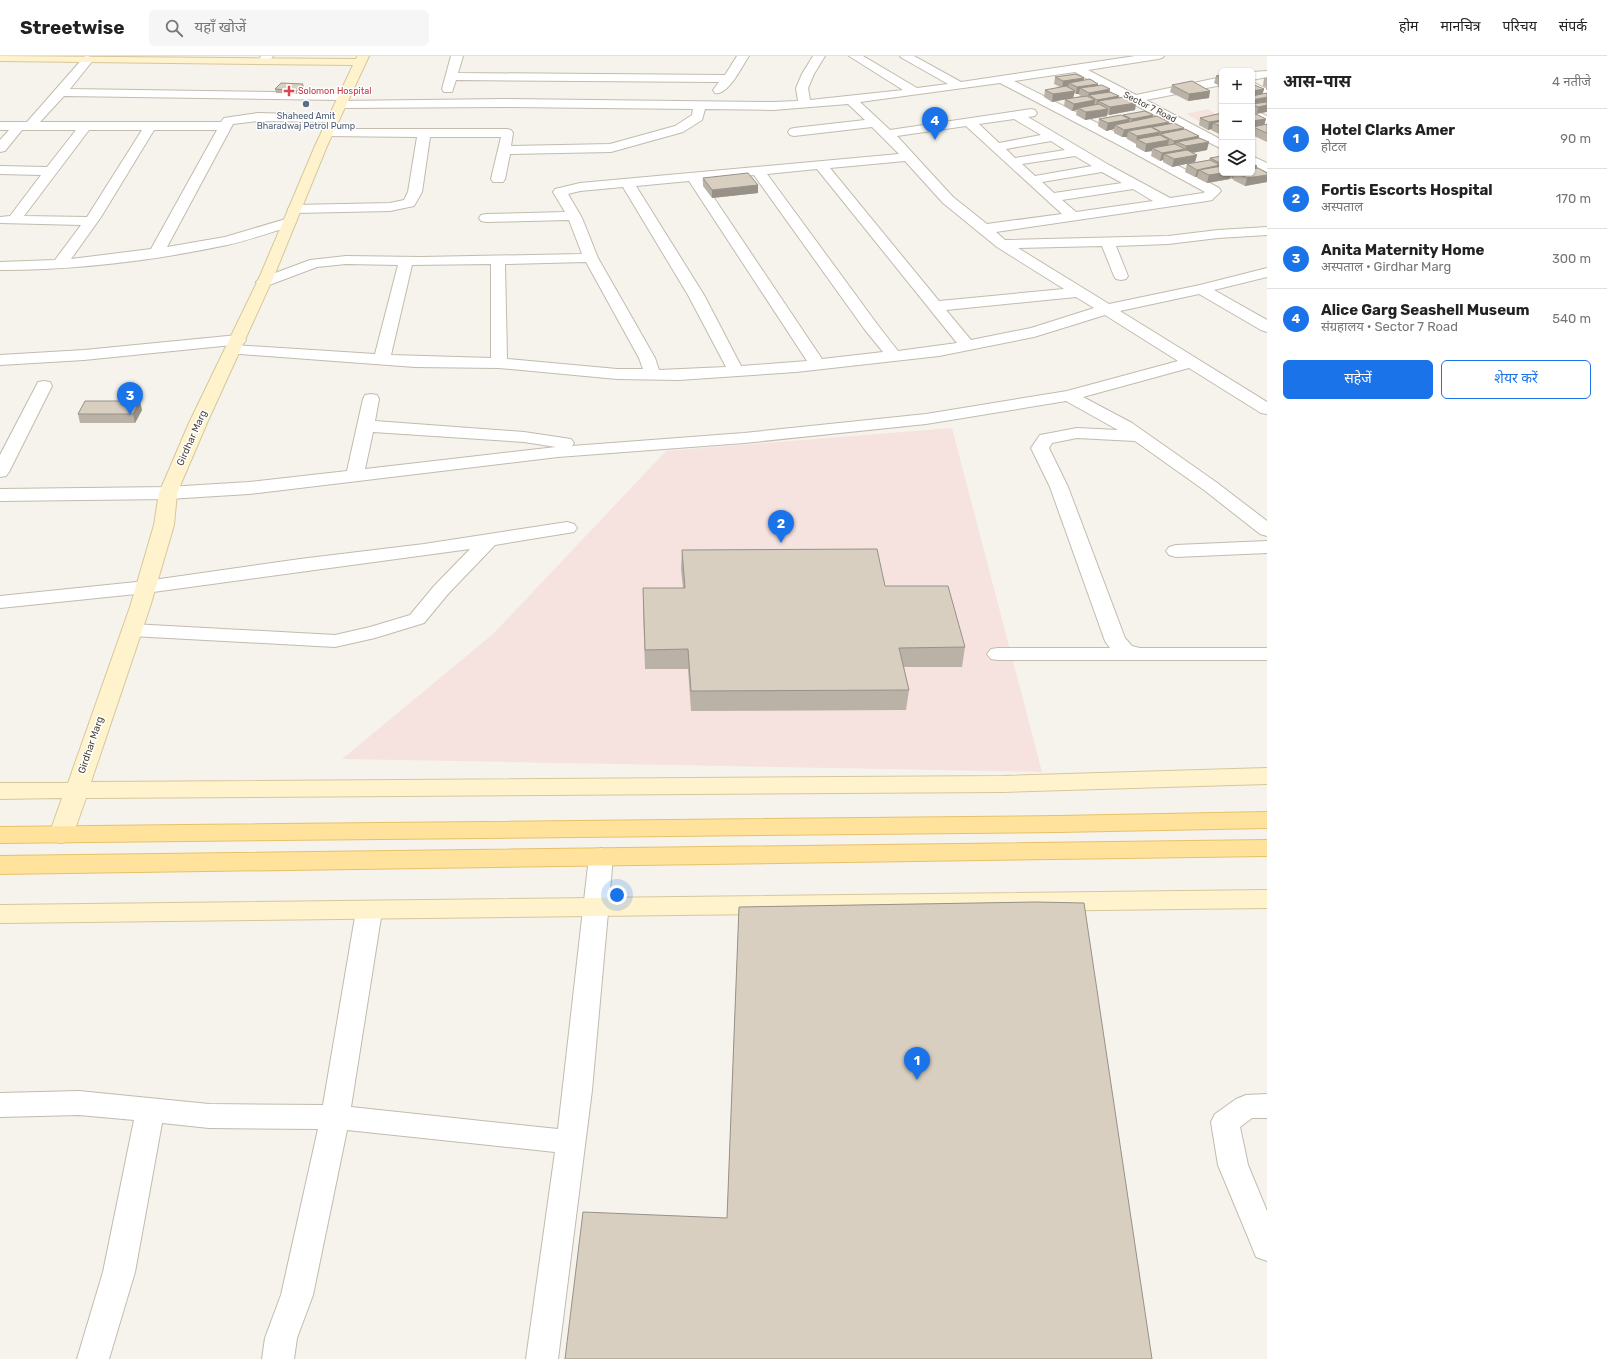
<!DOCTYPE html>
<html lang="hi">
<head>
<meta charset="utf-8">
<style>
  :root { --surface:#fff; --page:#f6f6f6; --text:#222; --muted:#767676; --line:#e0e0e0; --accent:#1a73e8 }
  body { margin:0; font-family:Rubik,"Noto Sans Devanagari",sans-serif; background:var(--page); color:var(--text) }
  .controls { position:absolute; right:12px; top:12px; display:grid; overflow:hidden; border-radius:6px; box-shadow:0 1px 3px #0004 }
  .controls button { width:36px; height:36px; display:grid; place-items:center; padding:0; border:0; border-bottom:1px solid var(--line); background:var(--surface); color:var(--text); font:20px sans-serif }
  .you { position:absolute; left:617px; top:839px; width:14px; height:14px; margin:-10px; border:3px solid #fff; border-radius:50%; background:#1a73e8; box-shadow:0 0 0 6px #1a73e833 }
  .badge { display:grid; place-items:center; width:26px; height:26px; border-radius:50%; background:var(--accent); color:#fff; font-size:13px; font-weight:700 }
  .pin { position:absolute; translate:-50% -33px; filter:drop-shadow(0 1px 2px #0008) }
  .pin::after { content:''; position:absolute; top:21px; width:14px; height:12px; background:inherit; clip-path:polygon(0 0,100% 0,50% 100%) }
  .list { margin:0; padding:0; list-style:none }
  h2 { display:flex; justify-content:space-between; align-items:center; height:52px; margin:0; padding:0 16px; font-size:17px }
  h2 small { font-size:13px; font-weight:400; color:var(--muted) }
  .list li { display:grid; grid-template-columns:26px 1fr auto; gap:12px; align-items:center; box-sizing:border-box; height:60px; padding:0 16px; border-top:1px solid var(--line) }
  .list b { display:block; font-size:15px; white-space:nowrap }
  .list p { margin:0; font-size:13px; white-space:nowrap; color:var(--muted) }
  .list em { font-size:13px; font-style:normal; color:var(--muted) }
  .actions { display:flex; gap:8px; padding:12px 16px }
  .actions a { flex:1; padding:9px 0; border:1px solid var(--accent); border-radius:6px; text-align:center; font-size:14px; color:var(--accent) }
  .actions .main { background:var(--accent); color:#fff }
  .icon { flex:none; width:22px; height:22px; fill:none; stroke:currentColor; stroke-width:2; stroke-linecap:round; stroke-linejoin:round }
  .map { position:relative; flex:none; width:1267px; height:1303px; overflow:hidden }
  header { display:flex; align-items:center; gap:24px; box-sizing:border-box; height:56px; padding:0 20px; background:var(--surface); border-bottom:1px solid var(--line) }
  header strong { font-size:19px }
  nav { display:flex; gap:22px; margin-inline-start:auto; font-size:14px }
  .search { width:280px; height:36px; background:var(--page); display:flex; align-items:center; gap:10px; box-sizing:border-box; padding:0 14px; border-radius:6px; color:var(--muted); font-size:15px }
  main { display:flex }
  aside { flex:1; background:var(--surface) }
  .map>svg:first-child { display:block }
  .medical { fill:#f6e3e0 }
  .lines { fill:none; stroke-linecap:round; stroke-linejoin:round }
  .street-casing { stroke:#c2bbae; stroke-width:2 }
  .secondary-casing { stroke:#d6c79b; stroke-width:2 }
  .primary-casing { stroke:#e6c16a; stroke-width:2 }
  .street { fill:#fff; fill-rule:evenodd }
  .secondary { fill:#fff3cd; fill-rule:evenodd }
  .primary { fill:#ffe39c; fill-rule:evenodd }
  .wall { fill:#bab2a6; fill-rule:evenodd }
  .shaded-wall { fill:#979187 }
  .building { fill:#d8cfc1; stroke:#979187 }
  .health-dot { fill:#e0444e; stroke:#fff; stroke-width:1.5 }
  .service-dot { fill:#5c6f8a; stroke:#fff; stroke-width:1.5 }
  .labels { text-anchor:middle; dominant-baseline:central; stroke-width:3; stroke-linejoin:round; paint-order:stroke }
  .far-health-label { font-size:9px; fill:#be3a42; stroke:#fff; text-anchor:start }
  .far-street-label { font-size:9px; fill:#4b4439; stroke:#fff }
  .far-service-label { font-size:9px; fill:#4e5e75; stroke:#fff }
  .street-label { font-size:10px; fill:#4b4439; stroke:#fff }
</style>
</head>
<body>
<header>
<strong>Streetwise</strong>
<div class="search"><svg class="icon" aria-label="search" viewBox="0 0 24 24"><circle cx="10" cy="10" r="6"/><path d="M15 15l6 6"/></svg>यहाँ खोजें</div>
<nav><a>होम</a><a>मानचित्र</a><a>परिचय</a><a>संपर्क</a></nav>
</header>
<main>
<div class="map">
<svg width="1267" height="1303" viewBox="0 0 1267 1303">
  <rect width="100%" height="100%" fill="#f6f3ec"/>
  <g class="medical">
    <polygon points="1208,53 1222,62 1199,65 1186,58"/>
    <polygon points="952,372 1042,716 342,703 493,578 666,395"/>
  </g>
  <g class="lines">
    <defs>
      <g id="street">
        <path d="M86 0 92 1 94 3 70 33 348 37 350 40 348 43 344 44 64 40 40 66H221L224 62 257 57 338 59 340 62 338 65 334 66 257 65 233 68 167 191 225 181 289 162 294 163 296 166 294 169C272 176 249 184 227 189 152 205 76 214 0 214V206L55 204 81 169 0 167V161L10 160 41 119 0 118V110L47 111 76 74H22L5 95 0 96V84L9 74H0V66H27L84 1ZM89 74H142L87 161 24 160ZM154 74H217L151 193 71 203 101 161Z"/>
        <polygon points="261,0 273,0 268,7 260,7 258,5"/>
        <path d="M451 0H463L458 17 725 19 737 0H749C742 10 728 40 715 37L713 34 719 26 456 24 452 36H444L442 33Z"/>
        <path d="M813 0H825L814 18 808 32 810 44 903 34 849 0H863L917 32 948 28 902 2 900 0H914L961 26 1135 0H1164L1162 2 1158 3 1088 14 1136 39 1222 21V29L1146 44 1222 84V93L1129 46 1075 16 1014 25 1131 84 1219 132 1221 135 1212 144 1207 145 996 176 1005 184 1168 180 1218 174 1267 171V179L1218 182 1168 188 1116 190 1128 220 1126 223 1121 224 1116 223 1114 220 1102 190 1018 192 1109 248 1200 229 1267 212V221L1214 234 1267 264V276L1261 274 1199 238 1120 255 1267 346V358L1261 357 1189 312 1083 341 1132 367 1216 426 1267 465V480L1260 478 1204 434 1135 385 1077 382 1052 387 1049 392 1068 431 1125 582 1132 590 1140 592H1267V604H998L991 603 987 598 991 593 998 592H1110L1105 585 1050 431 1031 392 1040 379 1077 372 1118 374 1066 345 926 368 744 387 558 401 249 438 168 443 0 445V433L168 431 249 426 347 415 363 343 365 339 371 338 377 339 379 343 375 365 524 376 571 383 574 387 572 390 744 377 926 358 1067 335 1178 305 1105 259 1034 281 939 300 796 316 679 324 617 323 499 312 415 311 227 297 225 294 227 291 232 289 84 304 0 309V299L84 294 238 279 244 281 246 284 244 287 234 289 375 298 398 209 346 208 317 211 264 231 259 229 256 226 259 223 310 204 346 200 421 201 582 198 569 164 486 166 481 165 479 162 481 159 486 158 565 156 553 136 555 133 580 127 899 98 872 71 794 80 790 79 788 76 790 73 794 72 865 64 848 48 773 54 705 53 702 64 683 76 611 96 510 98 505 123 503 126H493L491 123 501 81H430L422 136 414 150 390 155 295 157 290 156 288 153 290 150 295 149 390 147 404 144 408 136 417 81 323 80 321 77 323 74 327 73H507L511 74 513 77 511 90 610 88 675 70 692 59 693 53 504 51 341 52 337 51 335 48 337 45 504 43 773 46 798 45 796 32 802 18ZM1000 27 1121 90 1205 136 1203 137 1170 142 1109 109 1028 61 1035 60 1037 57 1035 54 1031 53 890 74 860 46ZM1014 63 1041 79 999 87 979 68ZM966 70 1062 158 987 168 953 141 897 80ZM1051 85 1065 94 1015 102 1006 93ZM1075 100 1092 110 1035 120 1022 108ZM905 105 943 147 997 191 1064 233 939 245 830 112ZM817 113 957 287 898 295 877 268 767 118ZM1102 116 1122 127 1054 137 1042 126ZM754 119 865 274 883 296 822 303 702 124ZM689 125 807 305 741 310 704 239 636 130ZM623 131 688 239 726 311 659 314 655 302 598 202 582 162 568 138 580 135ZM1133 133 1153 145 1076 156 1062 144ZM586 206 639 302 643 313H617L507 303 505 208ZM491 208V302L391 299 412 209ZM1076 241 1094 252 1031 272 971 284 946 254ZM373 376 524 386 556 391 365 413Z"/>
        <polygon points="1267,15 1267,21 1252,24 1252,16"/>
        <polygon points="1252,26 1267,33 1267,41 1252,34"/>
        <polygon points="1252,53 1267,60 1267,69 1252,62"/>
        <polygon points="1252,100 1267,107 1267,116 1252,109"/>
        <polygon points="44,325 50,326 52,330 9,416 6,420 0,421 0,399 36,330 38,326"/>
        <polygon points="567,466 574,468 577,472 574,476 495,489 448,538 424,567 375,582 335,591 132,580 125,578 122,574 125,570 132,568 335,579 370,571 410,559 434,530 470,493 146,537 0,552 0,540 146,525 300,503 424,488"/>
        <polygon points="1267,485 1267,497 1176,501 1169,499 1166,495 1169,491 1176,489"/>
        <polygon points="601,792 610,795 613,801 592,1034 558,1303 526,1303 555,1096 347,1074 313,1239 297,1282 294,1303 262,1303 265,1282 281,1239 318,1073 209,1072 162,1067 135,1216 109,1303 77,1303 103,1216 134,1064 79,1059 0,1061 0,1037 79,1035 209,1048 323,1049 356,855 360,849 369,846 378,849 382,855 351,1051 558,1073 589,801 592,795"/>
        <polygon points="1267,1038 1267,1062 1252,1062 1240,1071 1248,1109 1267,1155 1267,1205 1256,1201 1252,1191 1218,1109 1211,1066 1215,1058 1236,1043 1246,1039"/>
      </g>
      <g id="secondary">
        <polygon points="0,0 356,3 357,0 369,0 327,90 274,220 207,367 177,437 174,469 150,551 91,726 1003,720 1267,712 1267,728 1003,736 86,742 73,779 70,785 61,787 52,785 49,779 62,742 0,743 0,727 68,727 130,551 154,469 159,437 189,367 260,220 315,90 353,9 0,5"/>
        <polygon points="1267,834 1267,852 0,867 0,849"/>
      </g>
      <g id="primary">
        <polygon points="1267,756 1267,772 1058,776 0,787 0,771 1058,760"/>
        <polygon points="1267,784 1267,800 0,818 0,800"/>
      </g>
    </defs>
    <use href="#street" class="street-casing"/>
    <use href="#secondary" class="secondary-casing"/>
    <use href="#primary" class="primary-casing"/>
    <use href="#street" class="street"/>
    <use href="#secondary" class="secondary"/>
    <use href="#primary" class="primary"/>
  </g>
  <g class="wall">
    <polygon points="1222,19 1222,33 1218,31 1218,29 1214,27 1216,20"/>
    <path d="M1055 21 1084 22V24L1098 28V29L1109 36 1119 40 1118 42 1136 47 1135 54 1109 59 1107 58V60L1085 64 1076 59 1077 54 1072 55 1064 50 1065 43 1052 46 1044 41 1045 34 1060 31 1054 28ZM1074 37 1076 38H1079V39L1081 40 1073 42Z"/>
    <polygon points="1264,22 1267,22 1267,34 1266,34 1266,31 1263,30"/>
    <polygon points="1252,28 1264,33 1256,58 1264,69 1267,68 1267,86 1252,79 1252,75 1256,58 1252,56"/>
    <polygon points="1172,29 1209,42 1188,45 1170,36"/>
    <polygon points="304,32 298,38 276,37 275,33"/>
    <polygon points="1222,57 1222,79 1221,79 1211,74 1212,73 1208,74 1199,69 1200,62"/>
    <polygon points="1123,59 1153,59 1153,61 1169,66 1169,68 1199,80 1199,82 1207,94 1193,97 1197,99 1195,106 1172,111 1163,106 1163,104 1160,105 1151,100 1152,95 1145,96 1136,91 1136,88 1127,83 1127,81 1122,81 1114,77 1114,73 1106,75 1098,70 1099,63 1123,60"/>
    <polygon points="1222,100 1222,117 1252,117 1256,112 1267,117 1267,126 1245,130 1233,124 1233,122 1232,123 1230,122 1230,123 1207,127 1197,122 1197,121 1195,121 1185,116 1187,108 1209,104 1210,102"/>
    <polygon points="703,122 758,129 758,137 712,142 703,130"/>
    <polygon points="142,354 135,367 80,367 78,358"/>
    <polygon points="682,494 885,530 965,591 962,611 904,611 909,634 906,654 691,655 688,613 645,613 643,552 643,532 683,532 681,513"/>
    <polygon points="739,851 1152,1303 727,1162"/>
  </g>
  <g class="shaded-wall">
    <polygon points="1084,22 1083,29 1069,27 1068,31 1062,32 1063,25"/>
    <polygon points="303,28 304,32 298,38 297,35"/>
    <polygon points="1098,28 1097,35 1080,32 1079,38 1076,38 1077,31"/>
    <polygon points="1110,33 1109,40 1089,39 1088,44 1087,44 1089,37"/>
    <polygon points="1264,33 1262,40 1252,42 1252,35"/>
    <polygon points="1075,35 1073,42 1052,46 1053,38"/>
    <polygon points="1210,35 1209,42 1188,45 1189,38"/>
    <polygon points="1119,40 1117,47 1098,45 1097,51 1096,51 1097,44"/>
    <polygon points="1267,41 1267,48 1252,48 1252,44"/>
    <polygon points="1095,44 1094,51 1078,52 1077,54 1072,55 1074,48"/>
    <polygon points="1136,47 1135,54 1109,59 1110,51"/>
    <polygon points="1267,49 1267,56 1256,58 1258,51"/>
    <polygon points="1108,53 1107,60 1085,64 1086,56"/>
    <polygon points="1153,59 1152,67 1130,71 1132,63"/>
    <polygon points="1130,63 1128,71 1115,69 1114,73 1106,75 1108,67"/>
    <polygon points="1266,63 1264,70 1253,71 1252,72 1252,65"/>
    <polygon points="1222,64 1222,71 1213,67 1212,73 1208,74 1209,66"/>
    <polygon points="1169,66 1168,73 1152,71 1151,76 1128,75 1127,81 1122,81 1124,74"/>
    <polygon points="1184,72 1182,79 1161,78 1161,76"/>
    <polygon points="1160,76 1158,84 1137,83 1136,88 1137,80"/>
    <polygon points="1199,80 1197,88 1177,86 1175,92 1173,93 1174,85"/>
    <polygon points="1169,84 1167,92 1152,92 1152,95 1145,96 1146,88"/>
    <polygon points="1209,86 1207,94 1185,98 1186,90"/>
    <polygon points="1185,93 1183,100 1164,98 1163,104 1160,105 1162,97"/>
    <polygon points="1197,99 1195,106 1172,111 1174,103"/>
    <polygon points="1222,106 1222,114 1199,114 1197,121 1195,121 1197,114 1219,109 1220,107"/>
    <polygon points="1257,110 1255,118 1252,117 1252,111"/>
    <polygon points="1222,117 1232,117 1230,123 1207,127 1209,119"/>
    <polygon points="1233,117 1235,117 1233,122 1232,123"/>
    <polygon points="1267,119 1267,126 1245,130 1247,122"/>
    <polygon points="758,129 758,137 712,142 712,134"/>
    <polygon points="140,345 142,354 135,367 133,358"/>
  </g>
  <g class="building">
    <polygon points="1076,18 1084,22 1063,25 1055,21"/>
    <polygon points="1222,19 1222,23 1216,20"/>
    <polygon points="1090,23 1098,28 1077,31 1069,27"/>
    <polygon points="1192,25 1210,35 1189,38 1172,29"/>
    <polygon points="281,27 303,28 297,35 275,33"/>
    <polygon points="1252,28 1264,33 1252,35"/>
    <polygon points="1102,29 1110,33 1089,37 1080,32"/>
    <polygon points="1066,30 1075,35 1053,38 1045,34"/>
    <polygon points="1110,36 1119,40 1097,44 1089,39"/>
    <polygon points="1267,37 1267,41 1252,44 1252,40"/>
    <polygon points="1087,40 1095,44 1074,48 1065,43"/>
    <polygon points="1124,41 1136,47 1110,51 1098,45"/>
    <polygon points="1267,46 1267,49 1258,51 1252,48"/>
    <polygon points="1099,48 1108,53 1086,56 1078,52"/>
    <polygon points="1145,55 1153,59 1132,63 1123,59"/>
    <polygon points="1222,57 1222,64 1209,66 1200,62"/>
    <polygon points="1256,58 1266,63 1252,65 1252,59"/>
    <polygon points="1121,59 1130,63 1108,67 1099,63"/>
    <polygon points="1157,60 1169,66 1124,74 1115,69"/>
    <polygon points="1222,65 1222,71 1213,67"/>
    <polygon points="1174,67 1184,72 1161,76 1152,71"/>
    <polygon points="1267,68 1267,77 1253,71"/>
    <polygon points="1151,71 1160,76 1137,80 1128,75"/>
    <polygon points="1185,73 1199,80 1174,85 1160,78"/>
    <polygon points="1160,79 1169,84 1146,88 1137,83"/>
    <polygon points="1199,82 1209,86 1186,90 1177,86"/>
    <polygon points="1175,88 1185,93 1162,97 1152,92"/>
    <polygon points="1187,94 1197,99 1174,103 1164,98"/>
    <polygon points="1222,100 1222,106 1220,107 1210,102"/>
    <polygon points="1210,104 1220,109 1197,114 1187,108"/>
    <polygon points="1252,108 1257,110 1252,111"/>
    <polygon points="1222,110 1222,117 1209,119 1199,114"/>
    <polygon points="1258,112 1267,117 1267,119 1247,122 1236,117 1252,117 1252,113"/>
    <polygon points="748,117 758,129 712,134 703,122"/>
    <polygon points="85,345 140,345 133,358 78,358"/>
    <polygon points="877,493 885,530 948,530 965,591 899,592 909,634 691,635 688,593 645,594 643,532 685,532 682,494"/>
    <polygon points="1036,846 1084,847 1152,1303 565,1303 583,1156 727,1162 739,851"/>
  </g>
  <path class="health-dot" d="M287 29h4v4h4v4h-4v4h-4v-4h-4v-4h4z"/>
  <circle class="service-dot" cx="306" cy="48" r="4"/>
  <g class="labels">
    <g class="far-health-label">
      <text x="298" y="35">Solomon Hospital</text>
    </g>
    <g class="far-street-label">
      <text transform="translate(1150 51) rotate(27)">Sector 7 Road</text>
    </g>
    <g class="far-service-label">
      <text x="306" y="60">Shaheed Amit<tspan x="306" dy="10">Bharadwaj Petrol Pump</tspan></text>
    </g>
    <g class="street-label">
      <text transform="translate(192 382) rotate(-66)">Girdhar Marg</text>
      <text transform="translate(91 689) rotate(-71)">Girdhar Marg</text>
    </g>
  </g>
</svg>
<div class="controls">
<button>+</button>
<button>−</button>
<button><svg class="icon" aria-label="layers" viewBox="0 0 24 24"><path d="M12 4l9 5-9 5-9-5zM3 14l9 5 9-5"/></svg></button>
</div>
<div class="you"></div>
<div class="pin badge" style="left:917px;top:1024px">1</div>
<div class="pin badge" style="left:781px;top:487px">2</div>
<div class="pin badge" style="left:130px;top:359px">3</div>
<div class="pin badge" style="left:935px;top:84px">4</div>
</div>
<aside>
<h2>आस-पास<small>4 नतीजे</small></h2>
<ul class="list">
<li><span class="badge">1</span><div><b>Hotel Clarks Amer</b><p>होटल</p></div><em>90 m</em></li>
<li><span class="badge">2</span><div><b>Fortis Escorts Hospital</b><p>अस्पताल</p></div><em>170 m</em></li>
<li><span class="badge">3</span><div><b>Anita Maternity Home</b><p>अस्पताल · Girdhar Marg</p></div><em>300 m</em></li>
<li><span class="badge">4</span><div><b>Alice Garg Seashell Museum</b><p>संग्रहालय · Sector 7 Road</p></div><em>540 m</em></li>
</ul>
<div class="actions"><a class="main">सहेजें</a><a>शेयर करें</a></div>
</aside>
</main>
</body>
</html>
